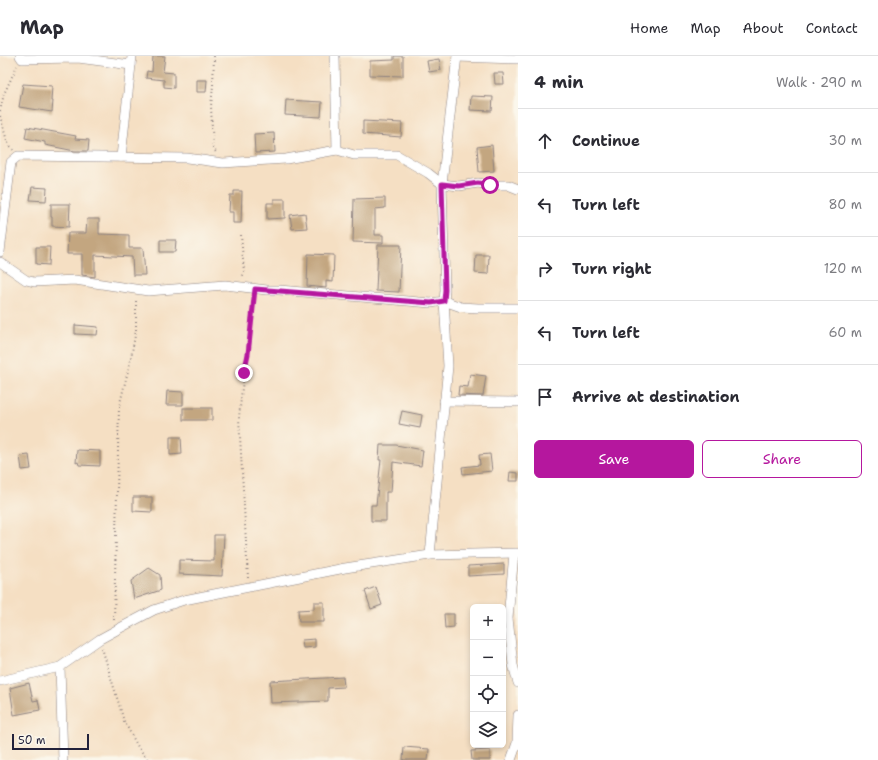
<!DOCTYPE html>
<html lang="en">
<head>
<meta charset="utf-8">
<style>
  :root { --surface:#fff; --page:#f7f7f7; --text:#2b2b33; --muted:#7c7c81; --line:#e1e1e2; --accent:#b5179e }
  body { margin:0; font-family:"Shantell Sans",sans-serif; background:var(--page); color:var(--text) }
  .controls { position:absolute; right:12px; bottom:12px; display:grid; overflow:hidden; border-radius:6px; box-shadow:0 2px 6px #0003 }
  .controls button { width:36px; height:36px; display:grid; place-items:center; padding:0; border:0; border-bottom:1px solid var(--line); background:var(--surface); color:var(--text); font:20px sans-serif }
  .scale { position:absolute; left:12px; bottom:10px; width:77px; box-sizing:border-box; padding-left:4px; border:2px solid #22223b; border-top:0; font-size:11px; line-height:14px; white-space:nowrap; color:#22223b; -webkit-text-stroke:3px #fbf7ec; paint-order:stroke }
  .stop { position:absolute; width:12px; height:12px; margin:-9px; border:3px solid #b5179e; border-radius:50%; background:#fff }
  .stop.end { background:#b5179e; border-color:#fff; box-shadow:0 1px 4px #0008 }
  .list { margin:0; padding:0; list-style:none }
  h2 { display:flex; justify-content:space-between; align-items:center; height:52px; margin:0; padding:0 16px; font-size:17px }
  h2 small { font-size:13px; font-weight:400; color:var(--muted) }
  .list li { display:grid; grid-template-columns:26px 1fr auto; gap:12px; align-items:center; box-sizing:border-box; height:64px; padding:0 16px; border-top:1px solid var(--line) }
  .list b { display:block; font-size:15px; white-space:nowrap }
  .list em { font-size:13px; font-style:normal; color:var(--muted) }
  .actions { display:flex; gap:8px; padding:12px 16px }
  .actions a { flex:1; padding:9px 0; border:1px solid var(--accent); border-radius:6px; text-align:center; font-size:14px; color:var(--accent) }
  .actions .main { background:var(--accent); color:#fff }
  .icon { flex:none; width:22px; height:22px; fill:none; stroke:currentColor; stroke-width:2; stroke-linecap:round; stroke-linejoin:round }
  .map { position:relative; flex:none; width:518px; height:704px; overflow:hidden }
  header { display:flex; align-items:center; gap:24px; box-sizing:border-box; height:56px; padding:0 20px; background:var(--surface); border-bottom:1px solid var(--line) }
  header strong { font-size:19px }
  nav { display:flex; gap:22px; margin-inline-start:auto; font-size:14px }
  main { display:flex }
  aside { flex:1; background:var(--surface) }
  .map>svg:first-child { display:block }
  .building { fill:#c3a680 }
  .lines { fill:none; stroke-linecap:round; stroke-linejoin:round }
  .street-casing { stroke:#8c807f; stroke-width:10 }
  .path { stroke:#8c807f; stroke-width:2; stroke-dasharray:1 3; stroke-linecap:butt }
  .street { stroke:#fff; stroke-width:9 }
  .route { stroke:#b5179e; stroke-width:5 }
</style>
</head>
<body>
<header>
<strong>Map</strong>
<nav><a>Home</a><a>Map</a><a>About</a><a>Contact</a></nav>
</header>
<main>
<div class="map">
<svg width="518" height="704" viewBox="0 0 518 704">
  <rect width="100%" height="100%" fill="#fbf7ec"/>
  <filter id="ink" filterUnits="userSpaceOnUse"><feTurbulence type="fractalNoise" baseFrequency=".025" numOctaves="2"/><feDisplacementMap in="SourceGraphic" scale="8" xChannelSelector="R" yChannelSelector="G"/><feConvolveMatrix kernelMatrix="1 2 1 2 8 2 1 2 1" color-interpolation-filters="sRGB"/></filter>
  <filter id="wash" filterUnits="userSpaceOnUse"><feTurbulence type="fractalNoise" baseFrequency=".012" numOctaves="4" result="noise"/><feDisplacementMap in="SourceGraphic" scale="16" xChannelSelector="R" yChannelSelector="G"/><feGaussianBlur stdDeviation="0.9" result="paint"/><feColorMatrix in="noise" values="0 0 0 0 0 0 0 0 0 0 0 0 0 0 0 0 0 1.4 0 .05"/><feComposite in="paint" operator="in"/></filter>
  <g filter="url(#wash)">
    <rect width="100%" height="100%" fill="#f5dfc3"/>
    <g id="blocks">
      <g class="building">
        <polygon points="153,0 165,0 163,16 174,17 174,32 164,31 164,24 146,22 147,15 152,16"/>
        <polygon points="394,0 403,0 403,20 370,19 370,5 394,4"/>
        <polygon points="439,3 441,14 429,16 427,5"/>
        <polygon points="494,17 503,17 504,28 495,28"/>
        <polygon points="197,24 207,24 206,36 197,36"/>
        <polygon points="23,28 52,30 51,45 53,45 52,56 19,51"/>
        <polygon points="471,40 493,41 492,55 470,54"/>
        <polygon points="286,44 322,46 321,61 285,59"/>
        <polygon points="363,65 402,67 401,81 363,78"/>
        <polygon points="27,71 76,80 75,83 89,84 88,95 75,95 45,89 45,86 25,82"/>
        <polygon points="274,77 275,96 255,97 254,78"/>
        <polygon points="492,89 494,115 479,116 477,91"/>
        <polygon points="32,131 47,132 46,145 30,144"/>
        <polygon points="234,135 242,135 241,167 233,167 233,156 229,156 230,139 234,139"/>
        <polygon points="385,142 385,152 375,153 375,179 383,179 383,187 353,186 354,143"/>
        <polygon points="274,143 285,143 285,162 267,163 267,147 274,147"/>
        <polygon points="51,148 70,148 69,171 52,170 52,161 51,161"/>
        <polygon points="305,157 307,172 292,173 290,159"/>
        <polygon points="87,163 99,163 99,178 129,179 129,192 143,192 145,219 133,219 132,201 95,199 95,221 82,219 82,198 67,198 68,177 86,177"/>
        <polygon points="160,184 176,184 175,196 160,196"/>
        <polygon points="378,189 401,189 399,236 376,235"/>
        <polygon points="36,191 50,191 49,209 36,208"/>
        <polygon points="308,198 334,199 333,226 326,225 326,232 307,230"/>
        <polygon points="476,199 489,199 488,218 475,217"/>
        <polygon points="75,269 98,271 97,279 75,278"/>
        <polygon points="470,318 486,320 483,340 458,339 459,330 468,331"/>
        <polygon points="167,335 183,336 183,349 166,349"/>
        <rect x="183" y="352" width="29" height="12"/>
        <polygon points="402,355 422,359 420,372 399,368"/>
        <polygon points="170,381 181,381 182,398 170,399"/>
        <polygon points="380,389 396,389 423,394 421,410 393,406 391,436 386,436 386,465 371,465 371,449 376,449 381,404 379,404"/>
        <polygon points="77,394 100,395 100,410 79,409 78,406 76,407"/>
        <polygon points="490,398 492,415 463,418 462,411 480,409 479,399"/>
        <polygon points="29,399 31,413 22,414 20,400"/>
        <polygon points="510,416 518,417 518,425 509,425"/>
        <polygon points="133,441 152,441 152,456 133,455"/>
        <polygon points="214,479 224,479 222,520 179,518 179,504 214,505"/>
        <polygon points="504,508 504,518 468,520 468,510"/>
        <polygon points="149,512 160,519 161,534 134,543 131,525"/>
        <polygon points="376,531 382,549 371,553 365,535"/>
        <polygon points="314,546 324,546 324,566 299,566 298,554 314,553"/>
        <polygon points="444,558 454,558 454,571 445,572"/>
        <polygon points="315,583 315,591 303,592 302,584"/>
        <polygon points="343,621 344,631 328,632 328,645 271,647 270,625"/>
        <polygon points="29,627 33,645 38,644 40,654 14,659 10,632"/>
        <polygon points="404,691 429,693 428,704 403,704"/>
        <polygon points="490,694 490,704 472,704 471,695"/>
      </g>
    </g>
  </g>
  <g filter="url(#ink)">
    <use href="#blocks" fill-opacity="0" stroke="#8c807f" stroke-width="1"/>
    <g class="lines">
      <defs>
        <g id="street">
          <polyline points="20,0 22,3 78,2 131,9"/>
          <polyline points="335,0 337,94"/>
          <polyline points="457,1 518,3"/>
          <polyline points="121,101 132,0"/>
          <polyline points="0,196 11,106 18,100 187,102 223,107 286,103 337,94 354,99 397,99 428,117 442,128 459,130 478,127 490,129 508,129 518,133"/>
          <polyline points="0,206 26,224 34,226 75,224 148,235 225,229 267,234 279,234 431,247 444,245 445,234 442,128 457,0"/>
          <polyline points="444,345 518,346"/>
          <polyline points="514,498 508,562 513,609 518,627"/>
          <polyline points="430,499 448,310 444,245 461,251 478,252 518,252"/>
          <polyline points="60,611 63,704"/>
          <polyline points="0,625 60,611 100,583 122,571 154,554 184,544 345,512 430,499 518,497"/>
          <polyline points="511,704 517,687 518,659"/>
        </g>
      </defs>
      <use href="#street" class="street-casing"/>
      <g class="path">
        <polyline points="214,0 213,30 211,50 213,93 216,96"/>
        <polyline points="0,55 4,38 17,10"/>
        <polyline points="0,60 7,85 13,94"/>
        <polyline points="241,179 244,216 242,222"/>
        <polyline points="248,522 239,362 242,332 248,298 254,241"/>
        <polyline points="114,564 119,351 130,307 136,274 136,243"/>
        <polyline points="102,592 124,665 138,691 148,704"/>
      </g>
      <use href="#street" class="street"/>
    </g>
  </g>
  <g class="lines" filter="url(#ink)">
    <polyline class="route" points="244,317 248,298 255,233 431,247 444,245 445,234 442,128 459,130 478,127 490,129"/>
  </g>
</svg>
<div class="controls">
<button>+</button>
<button>−</button>
<button><svg class="icon" aria-label="locate" viewBox="0 0 24 24"><circle cx="12" cy="12" r="6"/><path d="M12 2v4M12 18v4M2 12h4M18 12h4"/></svg></button>
<button><svg class="icon" aria-label="layers" viewBox="0 0 24 24"><path d="M12 4l9 5-9 5-9-5zM3 14l9 5 9-5"/></svg></button>
</div>
<div class="scale">50 m</div>
<div class="stop" style="left:490px;top:129px"></div>
<div class="stop end" style="left:244px;top:317px"></div>
</div>
<aside>
<h2>4 min<small>Walk · 290 m</small></h2>
<ul class="list">
<li><svg class="icon" aria-label="ahead" viewBox="0 0 24 24"><path d="M12 20V5M6 11l6-6 6 6"/></svg><div><b>Continue</b></div><em>30 m</em></li>
<li><svg class="icon" aria-label="left" viewBox="0 0 24 24"><path d="M17 20v-9H6M10 6l-5 5 5 5"/></svg><div><b>Turn left</b></div><em>80 m</em></li>
<li><svg class="icon" aria-label="right" viewBox="0 0 24 24"><path d="M7 20v-9h11M14 6l5 5-5 5"/></svg><div><b>Turn right</b></div><em>120 m</em></li>
<li><svg class="icon" aria-label="left" viewBox="0 0 24 24"><path d="M17 20v-9H6M10 6l-5 5 5 5"/></svg><div><b>Turn left</b></div><em>60 m</em></li>
<li><svg class="icon" aria-label="arrive" viewBox="0 0 24 24"><path d="M6 21V4h12l-3 4 3 4H6"/></svg><div><b>Arrive at destination</b></div></li>
</ul>
<div class="actions"><a class="main">Save</a><a>Share</a></div>
</aside>
</main>
</body>
</html>
